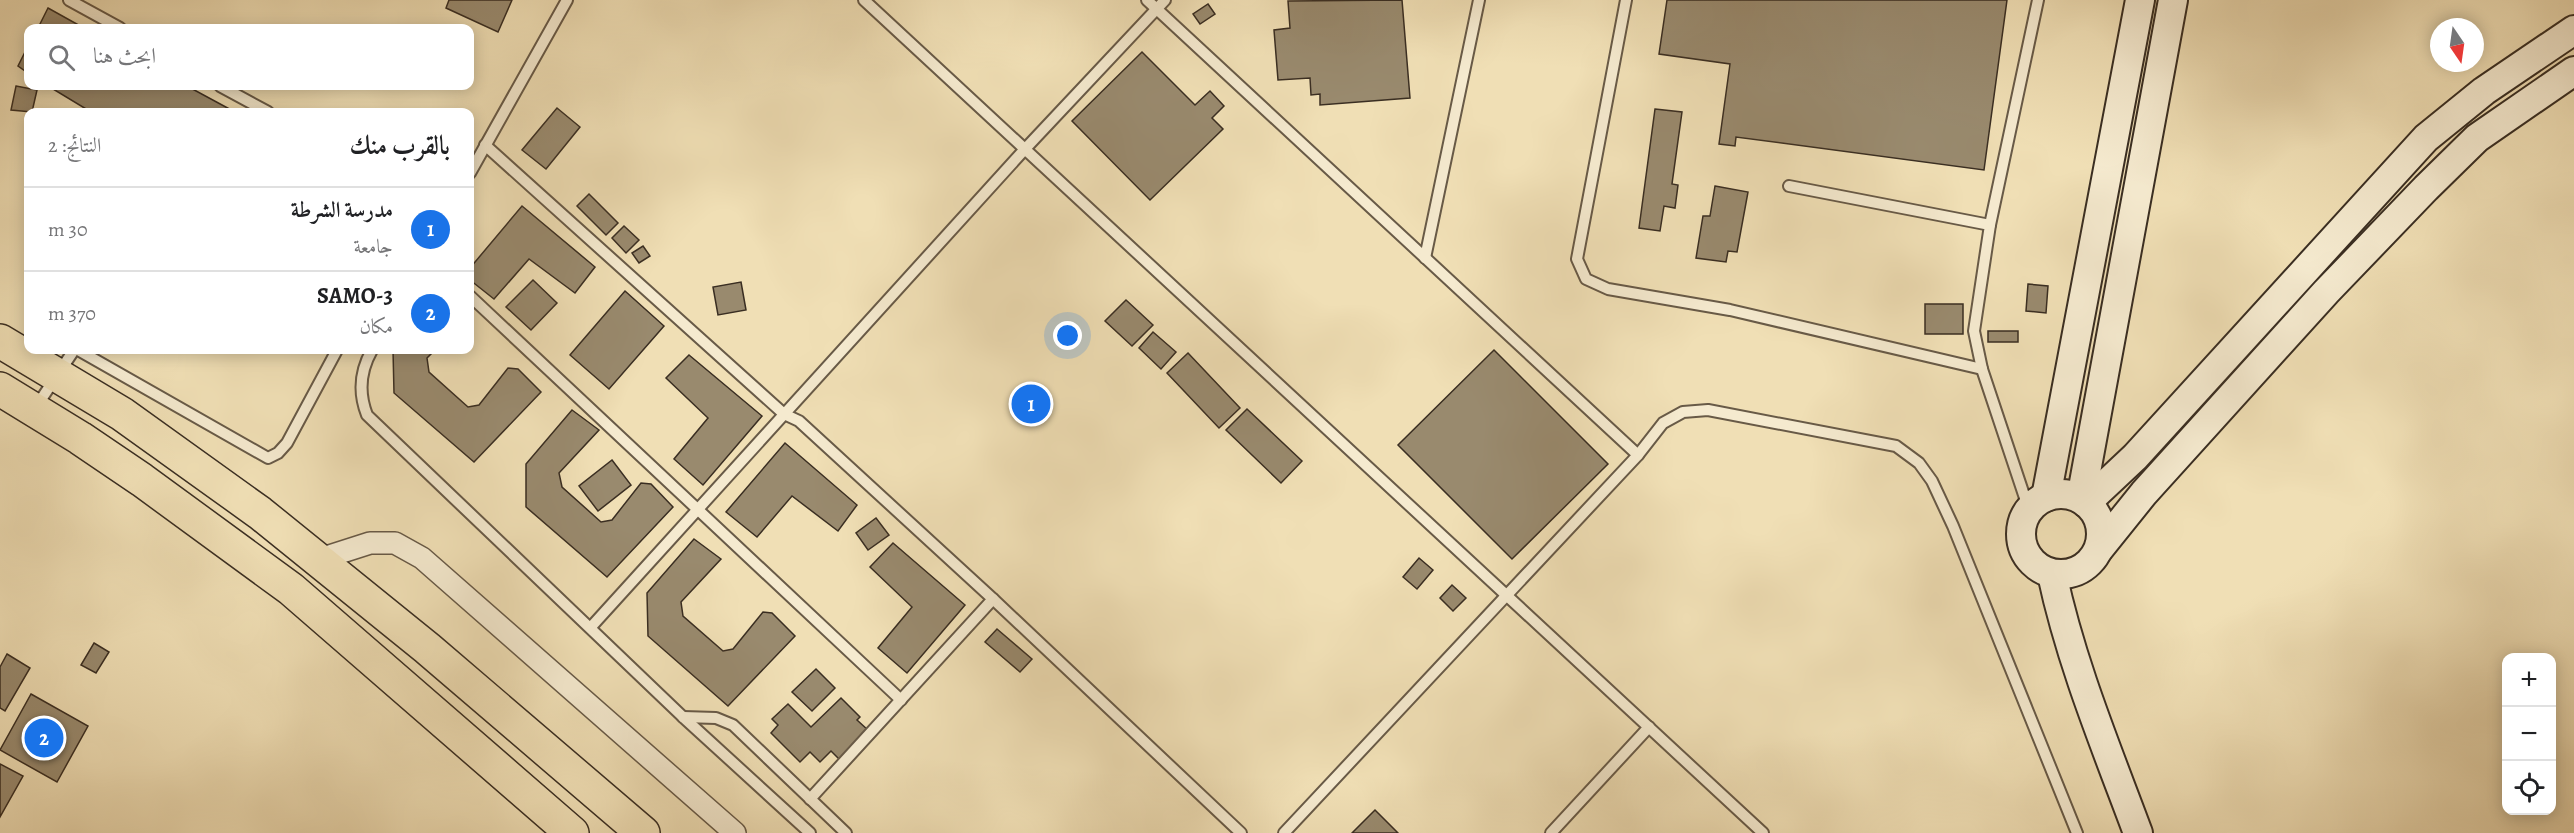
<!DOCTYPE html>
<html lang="ar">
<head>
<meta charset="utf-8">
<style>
  :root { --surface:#fff; --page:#f2f2f2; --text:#202124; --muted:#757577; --line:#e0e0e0; --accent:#1a73e8 }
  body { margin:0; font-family:Alegreya,Amiri,serif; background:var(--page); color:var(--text); direction:rtl }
  .controls { position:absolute; right:18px; bottom:18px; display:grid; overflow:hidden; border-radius:12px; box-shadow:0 3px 15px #0003 }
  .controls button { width:54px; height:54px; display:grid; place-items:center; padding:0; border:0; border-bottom:2px solid var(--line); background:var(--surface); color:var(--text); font:30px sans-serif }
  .compass { position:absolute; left:2430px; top:18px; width:54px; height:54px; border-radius:50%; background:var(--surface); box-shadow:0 3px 15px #0003; rotate:167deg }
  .you { position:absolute; left:1068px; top:336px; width:21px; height:21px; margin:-15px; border:4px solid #fff; border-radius:50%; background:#1a73e8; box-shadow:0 0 0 9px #1a73e833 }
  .badge { display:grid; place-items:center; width:39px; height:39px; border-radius:50%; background:var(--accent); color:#fff; font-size:20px; font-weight:700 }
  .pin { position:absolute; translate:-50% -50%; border:3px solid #fff; box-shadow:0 2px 6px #0006 }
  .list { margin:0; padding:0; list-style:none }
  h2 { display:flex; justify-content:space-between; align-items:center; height:78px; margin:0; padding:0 24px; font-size:26px }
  h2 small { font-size:20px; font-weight:400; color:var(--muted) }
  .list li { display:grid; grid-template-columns:39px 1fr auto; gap:18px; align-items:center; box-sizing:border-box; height:84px; padding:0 24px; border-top:2px solid var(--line) }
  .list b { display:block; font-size:22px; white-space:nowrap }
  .list p { margin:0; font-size:20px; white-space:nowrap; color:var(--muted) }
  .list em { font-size:20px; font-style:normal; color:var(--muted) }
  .icon { flex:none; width:33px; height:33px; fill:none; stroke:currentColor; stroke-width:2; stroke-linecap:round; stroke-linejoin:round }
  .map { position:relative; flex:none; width:2574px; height:833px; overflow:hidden; direction:ltr }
  .search { position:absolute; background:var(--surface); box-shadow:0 3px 15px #0003; left:24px; top:24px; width:450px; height:66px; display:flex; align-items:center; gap:15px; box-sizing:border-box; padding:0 21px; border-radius:12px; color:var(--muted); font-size:22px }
  .panel { position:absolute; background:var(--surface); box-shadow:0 3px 15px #0003; left:24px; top:108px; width:450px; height:246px; border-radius:12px; direction:rtl }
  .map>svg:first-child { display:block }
  .building { fill:#998a6e; stroke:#3a2e22; stroke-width:1.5 }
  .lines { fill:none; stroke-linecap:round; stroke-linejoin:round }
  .lane-casing { stroke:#685a47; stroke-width:14 }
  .street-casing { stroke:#685a47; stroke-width:24 }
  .secondary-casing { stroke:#3a2e22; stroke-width:32 }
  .highway-casing { stroke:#3a2e22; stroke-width:36 }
  .lane { stroke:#f5eacf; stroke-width:10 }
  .street { stroke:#f5eacf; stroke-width:21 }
  .secondary { stroke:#f5eacf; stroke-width:28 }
  .highway { stroke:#f0dfb5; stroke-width:33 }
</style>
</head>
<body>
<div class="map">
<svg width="2574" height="833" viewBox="0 0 2574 833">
  <rect width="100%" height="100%" fill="#f0dfb5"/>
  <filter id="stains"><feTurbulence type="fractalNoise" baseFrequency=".00333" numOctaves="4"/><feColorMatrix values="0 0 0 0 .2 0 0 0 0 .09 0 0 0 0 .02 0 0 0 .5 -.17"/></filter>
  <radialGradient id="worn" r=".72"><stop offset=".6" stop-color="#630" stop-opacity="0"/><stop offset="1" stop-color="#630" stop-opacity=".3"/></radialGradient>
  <g class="building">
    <polygon points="449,0 512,0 498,32 446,8"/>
    <polygon points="1402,0 1410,98 1320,105 1320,94 1311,95 1310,78 1278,80 1274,30 1290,28 1288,1"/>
    <polygon points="1667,0 2007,0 1984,170 1736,137 1735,146 1719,144 1730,64 1659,54"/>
    <polygon points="1208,4 1215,14 1200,24 1193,14"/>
    <polygon points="48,8 84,28 38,28"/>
    <polygon points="28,46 28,73 18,66"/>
    <polygon points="1142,52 1195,105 1210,91 1224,106 1212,118 1223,129 1150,200 1072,121"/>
    <polygon points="16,86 37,90 32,112 11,110"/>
    <polygon points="48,86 187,86 235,112 91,112"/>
    <polygon points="557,108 580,127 546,169 522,150"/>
    <polygon points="1655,109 1682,112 1672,184 1678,185 1675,208 1664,206 1660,231 1639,228"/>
    <polygon points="1715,186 1748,192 1737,252 1728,251 1726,262 1696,258 1703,216 1710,216"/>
    <polygon points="589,194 618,223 606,235 577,206"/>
    <polygon points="522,206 595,267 575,293 529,259 494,299 470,280 470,268"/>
    <polygon points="624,226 639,240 626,253 612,238"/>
    <polygon points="643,246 650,256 639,263 632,253"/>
    <polygon points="533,280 557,303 531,330 506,307"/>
    <polygon points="741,282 746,310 718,315 713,287"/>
    <polygon points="2028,284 2048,286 2046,313 2026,311"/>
    <polygon points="625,291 664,326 609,389 570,355"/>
    <polygon points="1126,300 1153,325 1132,346 1105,321"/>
    <rect x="1925" y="304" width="38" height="30"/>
    <rect x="1988" y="331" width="30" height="11"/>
    <polygon points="1153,332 1176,352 1161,369 1139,348"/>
    <polygon points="393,350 435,350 427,358 429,372 468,407 479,405 508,368 518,369 541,392 474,462 394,393"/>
    <polygon points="1494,350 1608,464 1512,559 1398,445"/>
    <polygon points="1188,353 1240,408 1219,428 1167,373"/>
    <polygon points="689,355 762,416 703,485 674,459 708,418 666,378"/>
    <polygon points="1247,409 1302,461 1281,483 1226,430"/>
    <polygon points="572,410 599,430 559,473 562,487 601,522 612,520 641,483 651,484 673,507 607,577 526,507 526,464"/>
    <polygon points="785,443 857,505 838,531 792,496 757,537 726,512"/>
    <polygon points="612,460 631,485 598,511 579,486"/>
    <polygon points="876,518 889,535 868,550 856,533"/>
    <polygon points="694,539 721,559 681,602 683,616 723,651 733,649 763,612 772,613 795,636 728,706 648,636 647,593"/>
    <polygon points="893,543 965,605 907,673 878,648 912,607 870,567"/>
    <polygon points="1419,558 1433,570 1417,589 1403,577"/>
    <polygon points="1452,585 1466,598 1453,611 1440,598"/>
    <polygon points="997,629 1032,659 1020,672 985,642"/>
    <polygon points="94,643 109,652 96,673 81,665"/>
    <polygon points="7,654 30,668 5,711 0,708 0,667"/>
    <polygon points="816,669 835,688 812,711 792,692"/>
    <polygon points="31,694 88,726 57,782 0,750"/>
    <polygon points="841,698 860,717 857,720 869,731 840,760 831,751 820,762 810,752 800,762 771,733 778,725 772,719 788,704 811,727"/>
    <polygon points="0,764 23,776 0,817"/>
    <polygon points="1375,810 1398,833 1352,833"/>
  </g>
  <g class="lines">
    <defs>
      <g id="lane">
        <polyline points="69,0 120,28"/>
        <polyline points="864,0 1763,833"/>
        <polyline points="1147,0 1638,455 1284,833"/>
        <polyline points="1626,0 1577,259 1586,279 1608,289 1730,310 1982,369"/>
        <polyline points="220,86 268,112"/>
        <polyline points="485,145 784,414 799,421 993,599 1241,833"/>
        <polyline points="470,173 567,0"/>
        <polyline points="1789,186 1990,225 1974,331 1982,369 2029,510"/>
        <polyline points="1990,225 2038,0"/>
        <polyline points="1425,258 1479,0"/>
        <polyline points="470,296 901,700"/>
        <polyline points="78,350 268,458 278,453 287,443 337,350"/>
        <path d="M372 350C360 371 358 392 367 415L683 717 810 833"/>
        <polyline points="36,407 74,350"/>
        <polyline points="1638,455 1663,423 1683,412 1708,410 1896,446 1919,463 1932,481 1953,526 2077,833"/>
        <polyline points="591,627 1025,149 1165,0"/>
        <polyline points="683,717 716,718 733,725 846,833"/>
        <polyline points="810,799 993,599"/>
        <polyline points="1551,833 1649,727"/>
      </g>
      <polyline id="street" points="317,560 370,543 395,543 422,558 735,833"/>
      <g id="secondary">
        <circle cx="2061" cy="534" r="40"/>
        <polyline points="2046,497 2140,0"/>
        <polyline points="2081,499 2173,0"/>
        <polyline points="2086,503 2135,457 2426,138 2484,91 2574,30"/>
        <polyline points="2099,549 2144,493 2326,292 2426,188 2477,138 2574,71"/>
        <path d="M2052 574C2071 663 2106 747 2138 833"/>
      </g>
      <g id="highway">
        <polyline points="0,341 122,414 260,513 427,648 643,833"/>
        <polyline points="0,389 80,438 142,480 291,589 572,833"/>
      </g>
    </defs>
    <use href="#lane" class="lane-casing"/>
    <use href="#street" class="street-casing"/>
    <use href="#secondary" class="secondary-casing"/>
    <use href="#highway" class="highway-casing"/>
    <use href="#lane" class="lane"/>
    <use href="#street" class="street"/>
    <use href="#secondary" class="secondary"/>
    <use href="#highway" class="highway"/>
  </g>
  <rect width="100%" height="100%" filter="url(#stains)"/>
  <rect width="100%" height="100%" fill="url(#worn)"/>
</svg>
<div class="controls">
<button>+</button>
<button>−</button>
<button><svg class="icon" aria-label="locate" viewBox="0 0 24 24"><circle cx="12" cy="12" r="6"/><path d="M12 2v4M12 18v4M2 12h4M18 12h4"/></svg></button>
</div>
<svg class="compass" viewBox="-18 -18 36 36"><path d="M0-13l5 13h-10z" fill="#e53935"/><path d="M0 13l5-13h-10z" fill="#757577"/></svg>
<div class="you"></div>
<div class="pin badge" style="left:1031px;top:404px">1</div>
<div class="pin badge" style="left:44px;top:738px">2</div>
<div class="search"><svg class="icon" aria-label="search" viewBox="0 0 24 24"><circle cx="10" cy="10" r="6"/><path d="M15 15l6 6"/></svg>ابحث هنا</div>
<section class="panel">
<h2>بالقرب منك<small>النتائج: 2</small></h2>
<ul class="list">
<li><span class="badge">1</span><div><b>مدرسة الشرطة</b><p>جامعة</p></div><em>30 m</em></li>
<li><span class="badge">2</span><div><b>SAMO-3</b><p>مكان</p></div><em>370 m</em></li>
</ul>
</section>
</div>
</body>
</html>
